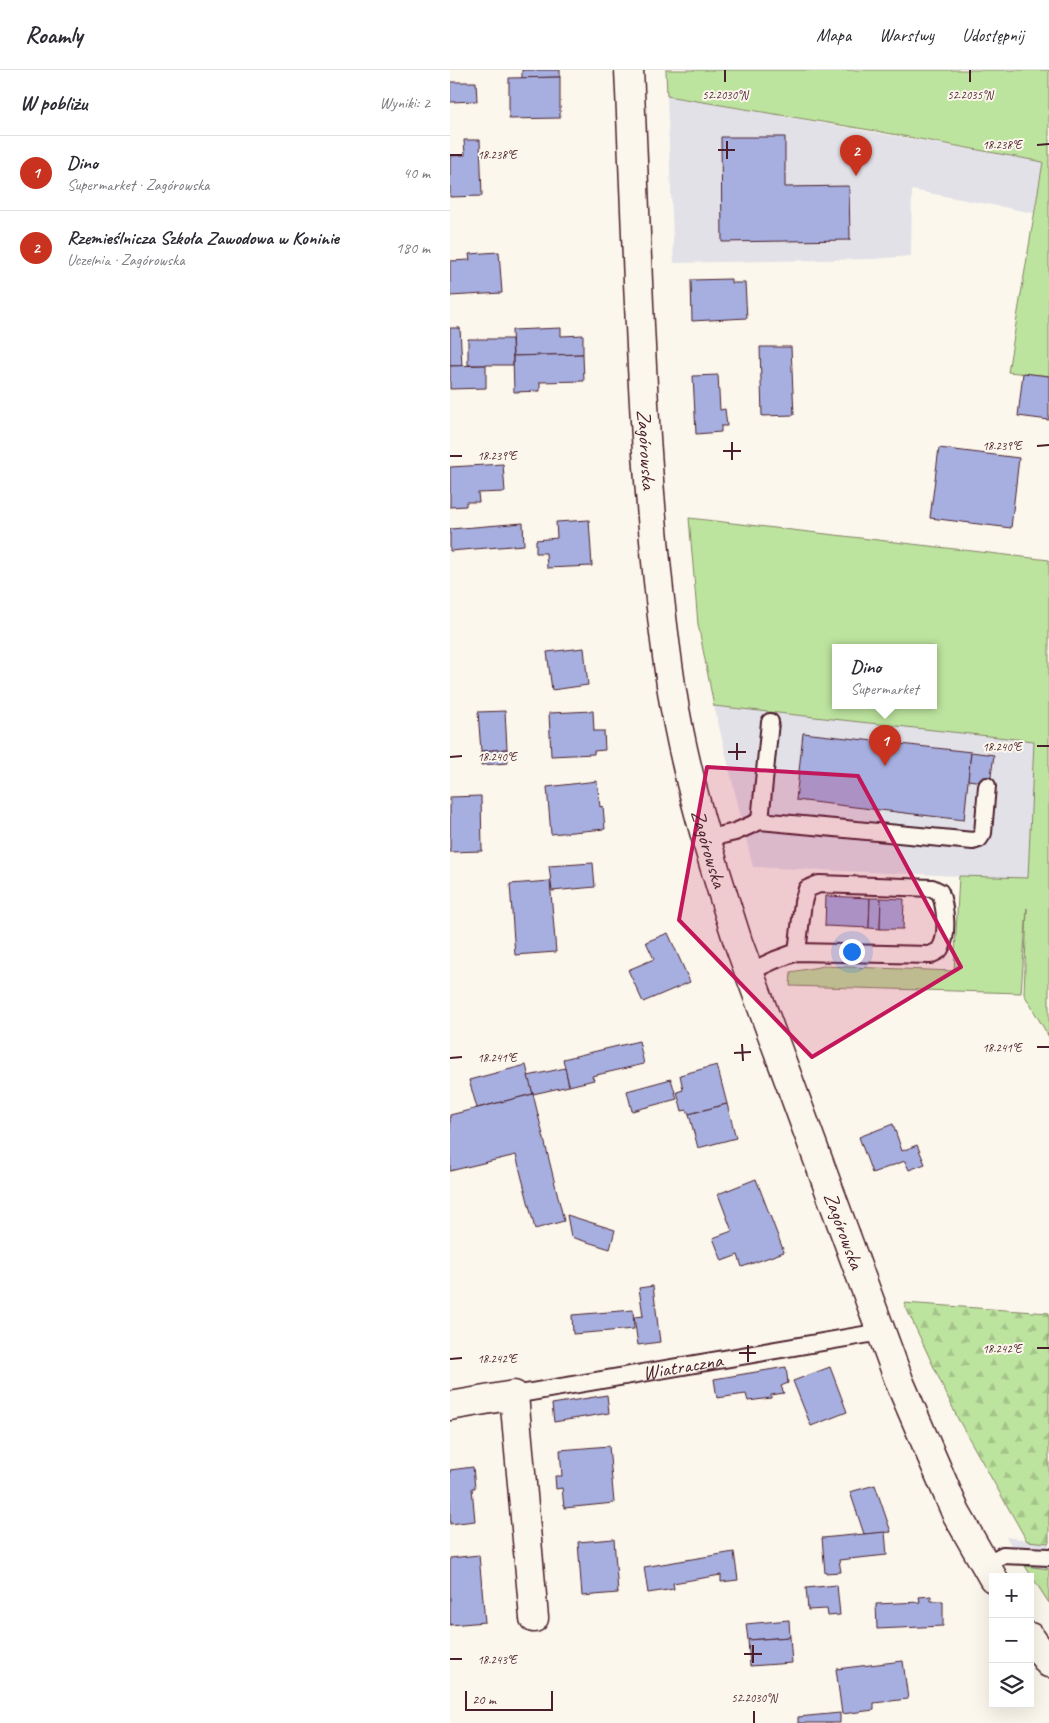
<!DOCTYPE html>
<html lang="pl">
<head>
<meta charset="utf-8">
<style>
  :root { --surface:#fff; --page:#f7f7f7; --text:#2b2b33; --muted:#7c7c81; --line:#e1e1e2; --accent:#c8321e }
  body { margin:0; font-family:Caveat,sans-serif; background:var(--page); color:var(--text) }
  .controls { position:absolute; right:15px; bottom:15px; display:grid; overflow:hidden; border-radius:0px; box-shadow:0 5px 20px #0002 }
  .controls button { width:45px; height:45px; display:grid; place-items:center; padding:0; border:0; border-bottom:1px solid var(--line); background:var(--surface); color:var(--text); font:25px sans-serif }
  .scale { position:absolute; left:15px; bottom:12px; width:88px; box-sizing:border-box; padding-left:5px; border:2px solid #4a1f2b; border-top:0; font-size:14px; line-height:18px; white-space:nowrap; color:#4a1f2b; -webkit-text-stroke:4px #fbf7ec; paint-order:stroke }
  .you { position:absolute; left:401px; top:881px; width:18px; height:18px; margin:-12px; border:4px solid #fff; border-radius:50%; background:#1a73e8; box-shadow:0 0 0 8px #1a73e833 }
  .badge { display:grid; place-items:center; width:32px; height:32px; border-radius:50%; background:var(--accent); color:#fff; font-size:16px; font-weight:700 }
  .pin { position:absolute; translate:-50% -41px; filter:drop-shadow(0 1px 2px #0008) }
  .pin::after { content:''; position:absolute; top:26px; width:18px; height:15px; background:inherit; clip-path:polygon(0 0,100% 0,50% 100%) }
  .popup { position:absolute; left:382px; top:574px; width:105px; height:65px; box-sizing:border-box; display:grid; place-content:center; border-radius:0px; background:var(--surface); filter:drop-shadow(0 1px 4px #0005); font-size:16px; white-space:nowrap; color:var(--muted) }
  .popup b { font-size:19px; color:var(--text) }
  .popup::after { content:''; position:absolute; left:50%; top:100%; margin-left:-10px; border:10px solid transparent; border-top-color:var(--surface) }
  .list { margin:0; padding:0; list-style:none }
  h2 { display:flex; justify-content:space-between; align-items:center; height:65px; margin:0; padding:0 20px; font-size:21px }
  h2 small { font-size:16px; font-weight:400; color:var(--muted) }
  .list li { display:grid; grid-template-columns:32px 1fr auto; gap:15px; align-items:center; box-sizing:border-box; height:75px; padding:0 20px; border-top:1px solid var(--line) }
  .list b { display:block; font-size:19px; white-space:nowrap }
  .list p { margin:0; font-size:16px; white-space:nowrap; color:var(--muted) }
  .list em { font-size:16px; font-style:normal; color:var(--muted) }
  .icon { flex:none; width:28px; height:28px; fill:none; stroke:currentColor; stroke-width:2; stroke-linecap:round; stroke-linejoin:round }
  .map { position:relative; flex:none; width:599px; height:1653px; overflow:hidden }
  header { display:flex; align-items:center; gap:30px; box-sizing:border-box; height:70px; padding:0 25px; background:var(--surface); border-bottom:1px solid var(--line) }
  header strong { font-size:24px }
  nav { display:flex; gap:28px; margin-inline-start:auto; font-size:18px }
  main { display:flex }
  aside { flex:1; background:var(--surface) }
  .map>svg:first-child { display:block }
  .built { fill:#e2e1e8 }
  .grass { fill:#bde49f; stroke:#848265; fill-rule:evenodd }
  .forest { fill:url(#forest-firs); stroke:#848265 }
  .building { fill:#a6afdf; stroke:#4a1f2b }
  .lines { fill:none; stroke-linecap:round; stroke-linejoin:round }
  .service-casing { stroke:#4a1f2b; stroke-width:20 }
  .minor-casing { stroke:#4a1f2b; stroke-width:31 }
  .tertiary-casing { stroke:#4a1f2b; stroke-width:31 }
  .service { stroke:#fbf7ec; stroke-width:16 }
  .minor { stroke:#fbf7ec; stroke-width:28 }
  .tertiary { stroke:#fbf7ec; stroke-width:28 }
  .marked { fill:#c2185b; fill-opacity:0.2; stroke:#c2185b; stroke-width:4; stroke-linejoin:round }
  .ticks { fill:none; stroke:#4a1f2b; stroke-width:2 }
  .labels { text-anchor:middle; dominant-baseline:central; stroke-width:4; stroke-linejoin:round; paint-order:stroke }
  .street-label { font-size:20px; fill:#4a1f2b; stroke:#fbf7ec }
  .ticks-label { font-size:12px; text-anchor:middle; fill:#4a1f2b; stroke:#fbf7ec; stroke-width:4; stroke-linejoin:round; paint-order:stroke }
</style>
</head>
<body>
<header>
<strong>Roamly</strong>
<nav><a>Mapa</a><a>Warstwy</a><a>Udostępnij</a></nav>
</header>
<main>
<aside>
<h2>W pobliżu<small>Wyniki: 2</small></h2>
<ul class="list">
<li><span class="badge">1</span><div><b>Dino</b><p>Supermarket · Zagórowska</p></div><em>40 m</em></li>
<li><span class="badge">2</span><div><b>Rzemieślnicza Szkoła Zawodowa w Koninie</b><p>Uczelnia · Zagórowska</p></div><em>180 m</em></li>
</ul>
</aside>
<div class="map">
<svg width="599" height="1653" viewBox="0 0 599 1653">
  <defs>
    <pattern id="forest-firs" width="22" height="20" patternUnits="userSpaceOnUse" patternTransform="scale(1.25)"><rect width="22" height="20" fill="#bde49f"/><path d="M5 1l3.5 6h-7zM16 11l3.5 6h-7z" fill="#a4c389"/></pattern>
  </defs>
  <rect width="100%" height="100%" fill="#fbf7ec"/>
  <filter id="ink" filterUnits="userSpaceOnUse"><feTurbulence type="fractalNoise" baseFrequency=".02" numOctaves="2"/><feDisplacementMap in="SourceGraphic" scale="10" xChannelSelector="R" yChannelSelector="G"/><feConvolveMatrix kernelMatrix="1 2 1 2 8 2 1 2 1" color-interpolation-filters="sRGB"/></filter>
  <g filter="url(#ink)">
    <g class="built">
      <polygon points="217,26 593,92 584,143 462,120 461,186 423,189 224,193"/>
      <polygon points="264,636 584,671 578,809 303,797"/>
      <polygon points="556,1467 599,1473 599,1533 567,1484"/>
    </g>
    <g class="grass">
      <polygon points="216,0 599,0 599,306 558,302 593,92 426,61 217,26"/>
      <path d="M239 448 599 490V967L574 924 577 838 571 923 340 916 341 902 374 896 504 901 509 806 578 808 584 671 264 636 248 554ZM484 577V635H386V577Z"/>
      <polygon points="575,1496 599,1499 599,1533"/>
    </g>
    <polygon class="forest" points="454,1233 599,1243 599,1473 577,1471 508,1349"/>
    <g class="building">
      <polygon points="72,0 110,0 110,7 72,8"/>
      <polygon points="110,7 110,48 59,49 59,8"/>
      <polygon points="0,12 26,12 27,31 0,32"/>
      <polygon points="271,67 335,67 335,117 399,116 400,170 272,172"/>
      <polygon points="14,70 30,70 32,126 0,127 0,86 15,85"/>
      <polygon points="49,182 52,223 0,226 0,191 20,190 19,184"/>
      <polygon points="281,209 281,213 295,213 297,248 242,251 241,210"/>
      <polygon points="0,258 10,258 12,296 0,296"/>
      <polygon points="111,258 111,266 133,265 133,284 63,286 62,260"/>
      <polygon points="18,269 62,269 63,295 18,295"/>
      <polygon points="310,277 341,277 344,345 312,346"/>
      <polygon points="133,284 134,311 90,312 90,321 64,322 63,286"/>
      <polygon points="36,295 36,318 0,319 0,296"/>
      <polygon points="573,303 599,306 599,350 568,346"/>
      <polygon points="268,305 270,340 275,339 277,356 271,356 271,362 246,364 243,306"/>
      <polygon points="489,378 569,388 561,458 480,448"/>
      <polygon points="53,394 55,422 28,423 29,432 16,432 16,436 0,437 0,397"/>
      <polygon points="139,450 142,496 97,498 96,483 86,483 86,470 107,468 106,452"/>
      <polygon points="73,453 74,475 0,481 0,459"/>
      <polygon points="134,578 138,615 102,620 97,582"/>
      <polygon points="55,641 57,679 31,681 28,642"/>
      <polygon points="143,641 144,661 154,661 155,680 144,681 144,684 101,686 99,643"/>
      <polygon points="353,663 521,682 514,750 346,730"/>
      <polygon points="57,679 58,693 31,695 31,681"/>
      <polygon points="521,682 544,685 540,713 518,710"/>
      <polygon points="147,711 150,737 153,736 155,759 101,764 97,717"/>
      <polygon points="31,726 32,781 0,782 0,727"/>
      <polygon points="143,793 145,817 102,821 99,796"/>
      <polygon points="100,811 106,882 65,885 60,814"/>
      <polygon points="376,826 420,828 419,858 375,856"/>
      <polygon points="420,828 431,828 430,859 419,858"/>
      <polygon points="431,828 454,829 453,859 430,859"/>
      <polygon points="218,863 240,912 193,932 178,900 204,889 196,872"/>
      <polygon points="189,971 194,994 142,1006 144,1010 119,1016 113,989"/>
      <polygon points="76,995 83,1024 27,1038 19,1010"/>
      <polygon points="267,995 277,1034 239,1044 237,1040 232,1041 227,1022 233,1020 230,1005"/>
      <polygon points="115,998 119,1016 83,1024 78,1006"/>
      <polygon points="221,1009 227,1029 182,1041 177,1021"/>
      <polygon points="83,1024 114,1151 85,1159 66,1085 0,1101 0,1045"/>
      <polygon points="277,1034 286,1068 248,1078 239,1044"/>
      <polygon points="443,1054 452,1081 467,1075 475,1094 459,1100 455,1091 422,1103 409,1067"/>
      <polygon points="306,1109 334,1182 292,1197 288,1185 272,1191 263,1168 282,1161 268,1124"/>
      <polygon points="117,1145 165,1160 160,1179 121,1167"/>
      <polygon points="203,1216 210,1272 188,1275 184,1247 193,1246 189,1218"/>
      <polygon points="183,1240 184,1259 123,1264 122,1245"/>
      <polygon points="336,1297 338,1313 331,1316 334,1323 321,1325 321,1328 298,1331 296,1324 267,1328 264,1309"/>
      <polygon points="380,1297 397,1342 361,1356 343,1311"/>
      <polygon points="157,1325 159,1343 104,1352 102,1334"/>
      <polygon points="159,1376 164,1433 114,1438 112,1418 106,1419 105,1406 112,1406 110,1380"/>
      <polygon points="23,1397 25,1418 22,1418 25,1451 0,1454 0,1400"/>
      <polygon points="425,1415 441,1462 414,1464 400,1422"/>
      <polygon points="435,1462 437,1485 389,1490 391,1502 375,1503 372,1468"/>
      <polygon points="164,1469 168,1523 132,1526 128,1472"/>
      <polygon points="284,1482 288,1510 271,1512 271,1505 223,1513 224,1519 198,1523 194,1497"/>
      <polygon points="29,1485 35,1552 0,1555 0,1488"/>
      <polygon points="387,1515 390,1545 378,1546 377,1539 358,1540 356,1518"/>
      <polygon points="481,1526 481,1531 493,1531 493,1556 427,1559 426,1534 470,1532 469,1527"/>
      <polygon points="339,1550 340,1567 298,1570 296,1554"/>
      <polygon points="340,1567 342,1593 300,1596 298,1570"/>
      <polygon points="453,1591 458,1629 424,1633 424,1640 392,1644 386,1599"/>
      <polygon points="390,1643 390,1653 348,1653 348,1647"/>
    </g>
    <g class="lines">
      <defs>
        <g id="service">
          <polyline points="310,751 320,652"/>
          <polyline points="256,769 285,762 310,751 523,771 529,769 533,763 537,716"/>
          <path d="M299 902 325 890 347 882 480 885C483 883 488 882 490 879 499 865 495 836 490 822L482 818 369 814 357 819 353 832 347 882"/>
          <path id="s1" d="M64 1325 431 1262"/>
          <polyline points="534,1495 553,1485 599,1487"/>
        </g>
        <polyline id="minor" points="0,1336 64,1325 84,1548"/>
        <g id="tertiary">
          <path id="s2" d="M179 0C189 205 191 411 221 615 234 702 261 788 288 872L450 1313 506 1443 543 1508"/>
          <polyline points="580,1567 599,1593"/>
        </g>
      </defs>
      <use href="#service" class="service-casing"/>
      <use href="#minor" class="minor-casing"/>
      <use href="#tertiary" class="tertiary-casing"/>
      <use href="#service" class="service"/>
      <use href="#minor" class="minor"/>
      <use href="#tertiary" class="tertiary"/>
    </g>
  </g>
  <path class="marked" d="M257 697 408 706 511 897 362 987 229 850Z"/>
  <path class="ticks" d="M275 0V12M520 0V12M277 71V89M587 75 599 74M268 80H285M0 85H12M282 372V390M587 376 599 375M273 381H291M0 386H12M287 673V690M587 676H599M278 682H296M0 687 12 686M292 974 293 991M587 977H599M284 983 301 982M0 988 12 987M298 1275V1292M587 1278H599M289 1283H306M0 1289 12 1288M303 1575V1593M294 1584H312M0 1589H12M304 1641V1653"/>
  <g class="labels">
    <g class="street-label">
      <text stroke="none"><textPath href="#s2" startOffset="380">Zagórowska</textPath></text>
      <text stroke="none"><textPath href="#s2" startOffset="785">Zagórowska</textPath></text>
      <text stroke="none"><textPath href="#s2" startOffset="1190">Zagórowska</textPath></text>
      <text stroke="none"><textPath href="#s1" startOffset="171">Wiatraczna</textPath></text>
    </g>
  </g>
  <g class="ticks-label">
    <text x="275" y="29">52.2030°N</text>
    <text x="520" y="29">52.2035°N</text>
    <text x="552" y="79">18.238°E</text>
    <text x="47" y="89">18.238°E</text>
    <text x="552" y="380">18.239°E</text>
    <text x="47" y="390">18.239°E</text>
    <text x="552" y="681">18.240°E</text>
    <text x="47" y="691">18.240°E</text>
    <text x="552" y="982">18.241°E</text>
    <text x="47" y="992">18.241°E</text>
    <text x="552" y="1283">18.242°E</text>
    <text x="47" y="1293">18.242°E</text>
    <text x="47" y="1594">18.243°E</text>
    <text x="304" y="1632">52.2030°N</text>
  </g>
</svg>
<div class="controls">
<button>+</button>
<button>−</button>
<button><svg class="icon" aria-label="layers" viewBox="0 0 24 24"><path d="M12 4l9 5-9 5-9-5zM3 14l9 5 9-5"/></svg></button>
</div>
<div class="scale">20 m</div>
<div class="you"></div>
<div class="pin badge" style="left:435px;top:696px">1</div>
<div class="popup"><b>Dino</b>Supermarket</div>
<div class="pin badge" style="left:406px;top:106px">2</div>
</div>
</main>
</body>
</html>
